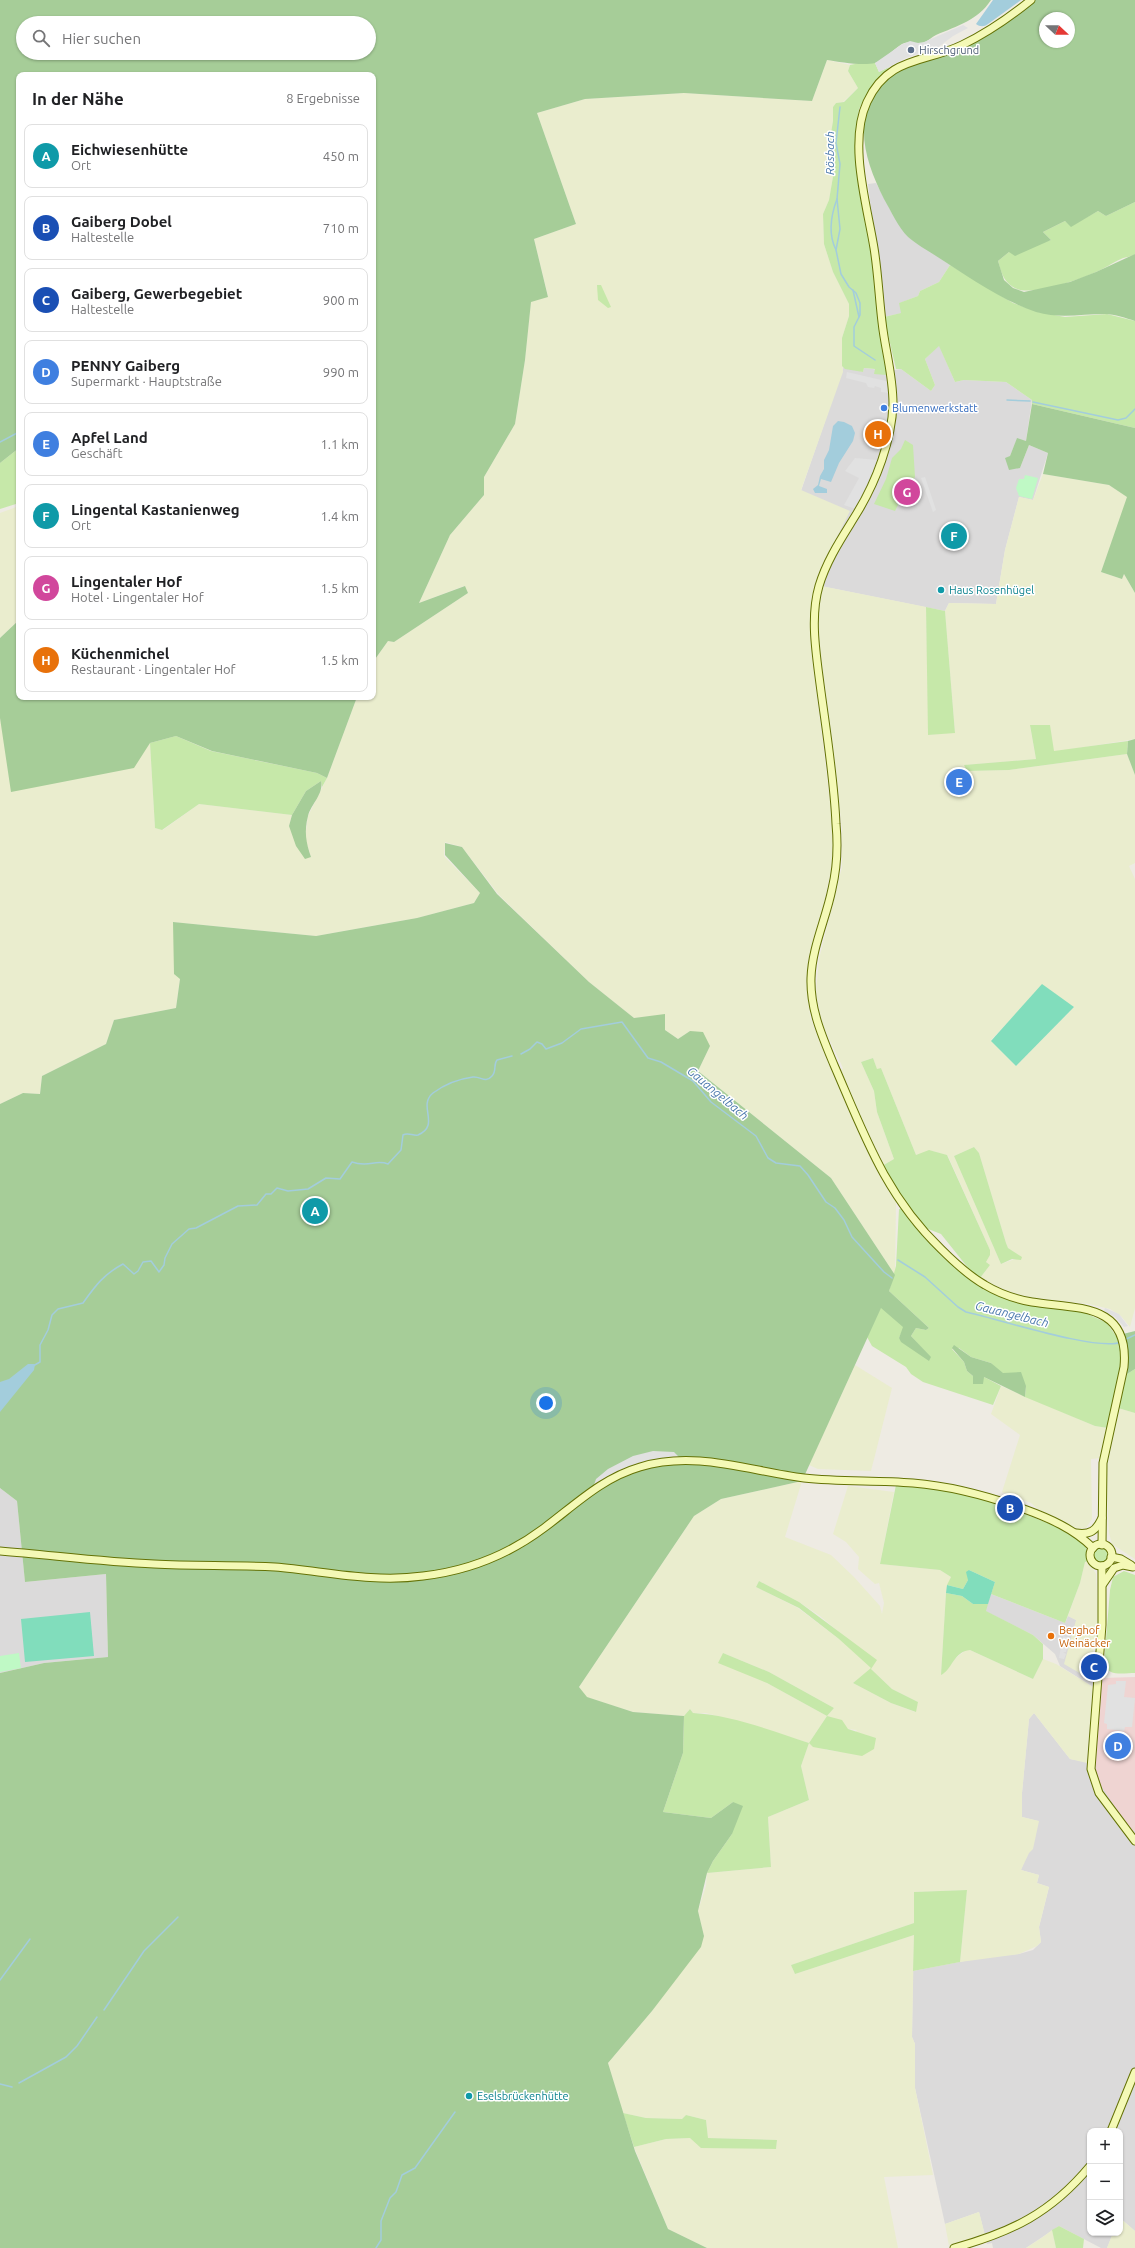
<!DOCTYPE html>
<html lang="de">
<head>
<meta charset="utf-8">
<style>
  :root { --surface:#fff; --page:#f6f6f6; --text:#202124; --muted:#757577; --line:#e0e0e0; --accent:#c80702 }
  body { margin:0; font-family:Ubuntu,sans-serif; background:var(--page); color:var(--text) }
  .controls { position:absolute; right:12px; bottom:12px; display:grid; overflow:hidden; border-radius:8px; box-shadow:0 1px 3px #0004 }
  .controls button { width:36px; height:36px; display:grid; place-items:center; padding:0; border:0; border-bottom:1px solid var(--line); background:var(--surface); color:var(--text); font:20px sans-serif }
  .compass { position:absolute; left:1039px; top:12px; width:36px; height:36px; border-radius:50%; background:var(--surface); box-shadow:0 1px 3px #0004; rotate:112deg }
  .you { position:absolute; left:546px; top:1403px; width:14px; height:14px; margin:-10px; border:3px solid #fff; border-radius:50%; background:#1a73e8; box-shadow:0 0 0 6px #1a73e833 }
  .badge { display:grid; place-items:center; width:26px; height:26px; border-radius:50%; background:var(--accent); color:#fff; font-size:13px; font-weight:700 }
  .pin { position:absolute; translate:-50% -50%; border:2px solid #fff; box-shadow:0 1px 4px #0006 }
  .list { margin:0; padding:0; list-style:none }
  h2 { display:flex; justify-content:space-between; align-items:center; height:52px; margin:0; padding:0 16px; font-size:17px }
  h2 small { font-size:13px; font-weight:400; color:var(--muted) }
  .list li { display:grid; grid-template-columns:26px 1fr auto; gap:12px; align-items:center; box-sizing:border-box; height:64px; margin:0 8px 8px; padding:0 8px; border:1px solid var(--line); border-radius:8px }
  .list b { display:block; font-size:15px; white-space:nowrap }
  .list p { margin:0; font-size:13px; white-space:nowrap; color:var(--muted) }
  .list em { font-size:13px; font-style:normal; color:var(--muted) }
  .icon { flex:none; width:22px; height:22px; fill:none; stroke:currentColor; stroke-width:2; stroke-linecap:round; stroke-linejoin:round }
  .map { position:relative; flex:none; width:1135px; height:2248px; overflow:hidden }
  .search { position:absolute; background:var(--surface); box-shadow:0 1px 3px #0004; left:16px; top:16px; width:360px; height:44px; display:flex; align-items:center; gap:10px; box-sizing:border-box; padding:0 14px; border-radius:22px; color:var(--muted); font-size:15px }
  .panel { position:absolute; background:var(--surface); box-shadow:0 1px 3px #0004; left:16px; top:72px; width:360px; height:628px; border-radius:8px }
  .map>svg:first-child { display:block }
  .residential { fill:#dbdada }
  .commercial { fill:#efd4d2 }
  .farmland { fill:#eaedce; fill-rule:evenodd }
  .grass { fill:#c6e8a9 }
  .forest { fill:#a6cd98; fill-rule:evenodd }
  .park { fill:#bff9c5 }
  .pitch { fill:#81ddbc }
  .parking { fill:#e1e1e1 }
  .water { fill:#a3cddc }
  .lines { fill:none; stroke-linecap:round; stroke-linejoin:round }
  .stream { stroke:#a3cddc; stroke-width:1.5 }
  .secondary-casing { stroke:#647205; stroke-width:9 }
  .secondary { stroke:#f4f9b6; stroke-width:7 }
  .service-dot { fill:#5c6f8a; stroke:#fff; stroke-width:1.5 }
  .shop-dot { fill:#3f7fe0; stroke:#fff; stroke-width:1.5 }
  .culture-dot { fill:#0f9aa8; stroke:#fff; stroke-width:1.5 }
  .food-dot { fill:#e8710a; stroke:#fff; stroke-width:1.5 }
  .labels { text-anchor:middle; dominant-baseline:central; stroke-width:3; stroke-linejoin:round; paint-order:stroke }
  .service-label { font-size:11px; fill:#4e5e75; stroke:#fff; text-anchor:start }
  .shop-label { font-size:11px; fill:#366cbe; stroke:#fff; text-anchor:start }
  .culture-label { font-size:11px; fill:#0d838f; stroke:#fff; text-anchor:start }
  .food-label { font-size:11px; fill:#c56008; stroke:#fff; text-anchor:start }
  .water-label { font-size:12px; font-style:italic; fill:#4a78ac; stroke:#fff }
</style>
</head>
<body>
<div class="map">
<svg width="1135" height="2248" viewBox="0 0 1135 2248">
  <rect width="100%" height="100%" fill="#eeebe3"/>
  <g class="residential">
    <polygon points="876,183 893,215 908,237 950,265 939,282 920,291 918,296 900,303 902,313 884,317 868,184"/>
    <polygon points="939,345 955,382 964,380 1006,382 1032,400 1026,441 1017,439 1010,456 1020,468 1029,445 1048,453 1033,500 1019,497 1005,550 996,604 949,603 945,611 816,585 828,555 801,491 844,366 863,372 864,368 889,371 901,369 931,391 935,385 925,359"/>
    <polygon points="0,1488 17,1501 25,1582 106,1574 108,1657 44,1663 0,1673"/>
    <polygon points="991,1594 1065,1623 1068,1616 1076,1620 1090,1679 1102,1678 1097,1729 1132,1833 1135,1830 1135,2231 1120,2218 1120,2131 1090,2131 1090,2233 1113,2233 1107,2248 1101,2248 1059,2226 1026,2248 993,2248 992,2243 987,2244 979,2212 945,2224 915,2088 915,2044 912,2037 913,1971 985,1957 1019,1954 1033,1950 1041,1942 1039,1927 1049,1887 1037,1883 1039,1875 1021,1870 1038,1821 1022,1817 1022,1793 1029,1719 1034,1713 1070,1759 1087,1762 1093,1687 1060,1666 1055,1654 1033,1635 985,1611"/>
  </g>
  <polygon class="commercial" points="1135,1677 1135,1830 1132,1833 1096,1778 1095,1751 1102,1678"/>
  <g class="farmland">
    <path d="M827 60 850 65 848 71 858 88 843 102 836 103 833 107V121L830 139 834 171 829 200 823 214 824 244 833 272 849 304V316L842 338 843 372 801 490 850 511 828 555 816 585 926 607 929 735 955 732 945 611 949 603 996 604 1005 550 1019 497 1033 500 1043 474 1109 485 1128 497 1101 572 1122 579 1124 574 1135 593V739L1054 752 1030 726 1036 759 965 765 967 771 1009 770 1127 754 1135 775V863L1129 866 1135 879V1308L1130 1327 1121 1316 1110 1309 1089 1304 1033 1298 1007 1291 980 1278 990 1265 986 1262 990 1255V1250L948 1156 933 1151 916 1155 881 1068 877 1070 873 1058 861 1062 874 1091 877 1112 894 1159 882 1166 840 1071 843 1068 822 1024 816 993 819 959 842 867V828L829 724 812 617 817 696 833 825V861L808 978 810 1017 833 1074 881 1177 896 1202 895 1275 831 1178 698 1071 710 1046 690 1031 678 1039 665 1030 664 1015 634 1018 589 982 499 895 462 847 445 842 444 856 480 893 474 903 417 918 316 936 173 922 180 978 176 1008 114 1020 106 1044 42 1076 40 1094 23 1093 0 1104V718L3 731 150 743 155 828 163 830 199 804 292 815 289 826 311 857 305 838 308 816 327 778 357 697H373V662L388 641 394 642 468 593 464 586 419 603 450 535 484 495V477L515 424 525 360 531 301 548 296 534 239 576 224 537 113 585 99 684 93 812 101ZM1053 994 1074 1007 1016 1066 991 1040 1017 1013ZM974 1147 979 1153 1006 1243 1008 1248 1021 1257 1001 1264 954 1156Z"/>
    <polygon points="19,506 19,620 0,638 0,513"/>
    <polygon points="855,1365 892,1388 871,1471 818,1469 809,1465"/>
    <polygon points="1001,1386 1095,1426 1108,1428 1101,1458 1091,1459 1092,1519 1086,1528 1078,1529 1039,1510 1031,1503 1002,1492 1020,1435 991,1414"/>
    <polygon points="1118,1408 1135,1413 1135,1559 1112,1544 1109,1533 1106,1474"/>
    <path d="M802 1481 785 1537 831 1555 854 1577 880 1606 882 1614 884 1603 879 1583 875 1584 858 1569 859 1557 846 1542 833 1534 848 1486 894 1492 880 1564 940 1570 951 1577 946 1593 941 1675 956 1658 966 1650H970L1033 1679 1043 1659 1056 1664 1093 1687 1087 1763 1070 1759 1034 1713 1029 1719 1022 1793V1817L1039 1821 1033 1849 1029 1853 1021 1870 1039 1875 1037 1883 1049 1887 1039 1927 1041 1942 1037 1946 1019 1954 960 1962 967 1890 914 1892V1923L791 1965 795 1974 914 1935 912 2037 915 2044V2088L933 2175 884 2177 898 2248H707L668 2229 634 2147 666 2139 690 2138 776 2149 777 2140 708 2138 706 2120 686 2115 682 2119 646 2118 623 2113 608 2063 652 2011 704 1936 698 1911 706 1886 707 1873 771 1867 768 1817 809 1800 801 1766 809 1743 751 1725 706 1713H693L690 1709 684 1716 633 1712 586 1697 579 1687 694 1516 721 1499ZM759 1581 799 1602 820 1616 846 1638 839 1639 798 1608 756 1587ZM723 1653 769 1672 834 1708 827 1716 767 1683ZM871 1669 892 1689 918 1702 915 1712 891 1703 853 1683ZM827 1716 848 1729 857 1730 841 1752 827 1750 809 1743Z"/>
    <polygon points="1088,1561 1096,1574 1099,1626 1095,1643 1094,1643 1090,1679 1064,1664 1076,1620 1068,1616 1080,1583 1085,1562"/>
    <polygon points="979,2212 985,2235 949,2246 945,2224"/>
    <polygon points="1120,2218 1135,2231 1135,2248 1107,2248 1113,2233 1120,2233"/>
    <polygon points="1052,2230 1056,2248 1026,2248 1043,2237"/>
  </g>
  <g class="grass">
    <polygon points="860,63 875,63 879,72 889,67 866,96 859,109 855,149 874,258 889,371 886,375 874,374 875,369 864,368 863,372 845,369 842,366 842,338 849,316 849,304 833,272 824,244 823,214 829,200 834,171 830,139 833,121 833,107 836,103 844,102 858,88 848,71 850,65"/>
    <path d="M1135 202V254C1131 257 1125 257 1121 259 1112 263 1104 269 1096 272 1079 280 1028 298 1013 287 1003 281 1001 271 998 261L1009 252 1051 240 1043 232 1065 221 1071 226 1098 211 1106 216Z"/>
    <polygon points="950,265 1013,303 1038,312 1065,317 1107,314 1135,321 1135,428 1032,404 1032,400 1006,382 964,380 955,382 939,346 925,359 935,385 931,391 901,369 896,369 884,317 901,313 899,303 918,296 920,291 939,282"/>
    <polygon points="597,285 601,285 611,307 608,308 598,300"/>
    <polygon points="905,440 913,445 915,477 912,481 903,478 897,491 900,492 896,502 898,505 895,511 874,504 886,479 892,458 901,449"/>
    <polygon points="19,448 19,503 0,509 0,463"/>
    <polygon points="926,607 945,611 955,733 928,735"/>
    <polygon points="1030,725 1050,725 1054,751 1128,741 1127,754 1009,770 967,771 964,765 1036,759"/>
    <polygon points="176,736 211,751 317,773 327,778 322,787 321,781 306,791 292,815 199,804 162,830 155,828 150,743"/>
    <polygon points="873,1058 877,1069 881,1068 916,1155 929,1150 947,1155 990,1250 990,1255 986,1262 990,1265 980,1278 969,1269 941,1234 923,1227 909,1211 882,1166 894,1159 877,1112 874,1091 861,1062"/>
    <polygon points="974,1147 979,1153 1006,1243 1008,1248 1022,1257 1021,1260 1012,1259 1001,1264 954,1156"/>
    <polygon points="899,1209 902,1209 917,1228 941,1253 982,1287 1083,1312 1107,1323 1118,1339 1122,1362 1108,1428 1095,1426 1025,1397 1026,1386 997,1370 991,1363 971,1357 959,1348 952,1349 964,1362 967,1371 973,1376 984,1377 1001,1386 993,1405 923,1382 911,1374 906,1367 872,1346 867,1337 881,1307 904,1327 899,1338 930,1357 911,1336 916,1328 926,1330 929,1328 889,1291 896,1266"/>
    <polygon points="1135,1369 1135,1413 1118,1408 1127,1374"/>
    <polygon points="896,1485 936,1488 987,1499 1060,1528 1070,1534 1086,1547 1088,1561 1085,1562 1080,1583 1065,1623 991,1594 995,1582 969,1570 968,1580 963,1589 947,1585 951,1577 940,1570 880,1564"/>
    <circle cx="1101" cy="1555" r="8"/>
    <path d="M1124 1571 1135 1575V1673C1124 1673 1108 1677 1104 1664L1110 1590 1113 1577Z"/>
    <polygon points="759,1581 799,1602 877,1660 871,1669 892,1689 918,1702 916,1712 891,1703 853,1683 871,1668 839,1639 799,1608 756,1587"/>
    <path d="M946 1593 962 1596 973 1604H988L986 1611 1033 1635 1043 1644V1659L1033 1679 970 1650C954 1651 952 1670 941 1675Z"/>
    <path d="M723 1653 769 1672 834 1708 827 1716 842 1720 848 1729 876 1738 874 1749 862 1756 813 1747 809 1743 801 1766 809 1800 768 1817 771 1867 707 1873 713 1861 732 1834 733 1802 711 1818 663 1812 683 1753 684 1716 690 1709 693 1713C732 1715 772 1731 809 1743L827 1716 767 1683 718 1663Z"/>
    <polygon points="967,1890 960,1962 913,1971 914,1935 795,1974 791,1965 914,1923 914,1892"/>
    <polygon points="623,2113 646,2118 682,2119 686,2115 706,2120 708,2138 777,2140 776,2149 701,2148 690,2138 666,2139 634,2147"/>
    <polygon points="1059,2226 1084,2239 1083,2248 1056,2248 1052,2230"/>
  </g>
  <g class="forest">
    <path d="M0 0H991C978 20 957 26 936 35 932 37 928 41 923 43 915 45 910 40 902 44 893 49 885 60 875 63 863 66 839 62 827 60L812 101 684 93 585 99 537 113 576 224 534 239 548 297 531 302 525 360 515 424 484 477V495L450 535 419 603 465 586 468 593 394 642 388 641 373 662V75H19V448L0 463ZM23 23H369V53H23Z"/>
    <path d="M1034 0H1135V202L1106 216 1098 211 1071 227 1065 221 1043 232 1051 240 1015 256 1009 252 998 261 1004 280 1013 288 1024 292 1070 282 1096 272 1135 254V321C1126 318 1115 314 1105 314 1081 314 1060 319 1036 312 1001 300 967 276 936 256 927 250 916 244 908 237 898 227 891 211 884 199 864 159 850 115 887 79 908 59 931 62 956 52 984 39 1009 17 1034 0ZM1045 18H1069V42H1045Z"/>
    <polygon points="1032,404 1135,428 1135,593 1124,574 1122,579 1101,572 1127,497 1109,485 1043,474 1048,453 1029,445 1020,468 1009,470 1005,458 1010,456 1017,438 1026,441"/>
    <polygon points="19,620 19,697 357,697 327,778 317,773 212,751 176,736 150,743 134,768 11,792 0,718 0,638"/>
    <polygon points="1135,739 1135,775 1127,754 1128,741"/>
    <path d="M321 781C324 794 311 804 308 816 304 831 306 843 311 857L305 859 296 846 289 826 292 815 306 791Z"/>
    <polygon points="445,843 462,847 497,894 589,982 634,1018 665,1014 665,1030 678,1039 690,1031 703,1032 710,1046 698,1071 831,1178 895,1275 889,1291 929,1328 926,1330 916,1328 911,1336 931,1357 929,1361 901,1342 899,1338 903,1327 881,1308 802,1481 721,1499 694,1516 579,1687 587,1697 633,1712 684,1716 683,1753 663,1812 711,1818 733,1802 743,1806 732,1834 713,1861 707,1873 698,1911 704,1936 701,1947 652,2011 608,2063 635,2151 668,2229 707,2248 0,2248 0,1673 44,1663 108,1657 106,1574 25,1582 17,1501 0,1488 0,1104 23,1093 40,1094 42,1076 106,1044 114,1020 176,1008 180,979 174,974 173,922 316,936 417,918 474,903 480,893 445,855"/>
    <polygon points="1135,1331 1135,1369 1127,1374 1128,1353 1123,1334"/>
    <polygon points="954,1345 971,1357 991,1363 1003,1373 1021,1372 1026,1386 1025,1397 984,1377 983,1384 973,1384 973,1376 967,1371 964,1362 952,1348"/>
  </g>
  <g class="park">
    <polygon points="1025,475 1038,478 1032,499 1019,496 1016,488 1019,479 1024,479"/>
    <polygon points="19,1653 21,1668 0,1672 0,1656"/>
  </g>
  <g class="pitch">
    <polygon points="1042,984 1074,1007 1016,1066 991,1041"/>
    <polygon points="969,1570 995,1582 988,1604 973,1604 962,1596 946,1593 947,1585 963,1589 968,1580 966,1572"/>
    <polygon points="90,1612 94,1656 25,1662 21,1619"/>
  </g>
  <g class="parking">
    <polygon points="963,25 968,28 953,36 937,48 908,57 879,72 875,63 901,45 910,41 918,43 924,42"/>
    <polygon points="847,372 890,382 890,393 881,392 881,388 875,386 874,388 868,387 866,383 846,378"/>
    <polygon points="855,458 878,460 856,509 844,505 859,478 845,471"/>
    <polygon points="925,477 936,510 933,512 921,478"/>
    <polygon points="1105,1308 1119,1314 1128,1326 1124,1327 1115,1317 1104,1311"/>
    <polygon points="653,1451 674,1452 679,1457 638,1464 617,1472 594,1485 596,1479 608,1469 633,1456"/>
    <polygon points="1063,1636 1069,1638 1067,1644 1063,1644 1067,1647 1066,1652 1063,1652 1066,1654 1064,1659 1059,1658"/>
    <polygon points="1116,1681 1126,1681 1124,1697 1135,1698 1132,1727 1125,1727 1124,1731 1107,1729 1107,1724 1104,1723 1108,1685 1116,1684"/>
  </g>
  <g class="water">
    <path d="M993 0H1021L988 24C984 27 980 27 976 24Z"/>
    <polygon points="838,421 844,422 852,426 855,433 853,441 839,463 831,482 821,479 819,486 827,489 827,493 815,493 813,489 818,485 820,476 824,469 824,460 829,450 833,426"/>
    <polygon points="28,1364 35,1364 34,1370 0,1412 0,1382 9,1379"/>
  </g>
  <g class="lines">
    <g class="stream">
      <polyline points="840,107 836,143 840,164 837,199 840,229 836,250 841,274 849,287 856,293 860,303 860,315 854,327 854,346 875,360"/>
      <path d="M836 250C828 234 831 215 837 199"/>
      <polyline points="853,290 859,317"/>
      <polyline points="1007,400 1030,401"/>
      <polyline points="1033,402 1118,420 1126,418 1135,409"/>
      <polyline points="0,442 19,432"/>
      <polyline points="521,1054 530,1049 537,1042 542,1044 546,1049 562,1043 581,1029 622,1022 648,1058 661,1062 693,1081 711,1102 756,1136 768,1158 776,1163 800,1166 808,1175 826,1202 835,1208 844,1220 852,1237 884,1272 892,1278"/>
      <path d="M898 1260 925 1277 958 1307 966 1312C995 1318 1099 1352 1121 1342"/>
      <polyline points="1124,1340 1135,1335"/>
      <path d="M33 1366 40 1362V1345L48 1330 52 1315 58 1309 83 1303C95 1286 104 1274 123 1264L134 1274 138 1271 143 1262 151 1261 159 1272 164 1265 165 1258 172 1244 189 1229 196 1228 238 1206 257 1205 266 1194H271L277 1188 288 1191 308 1189 326 1178 340 1179 352 1162C369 1168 375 1159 388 1164L401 1150 403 1135C408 1132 413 1136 418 1135 441 1125 417 1106 433 1093 445 1084 458 1079 473 1077 481 1076 485 1084 492 1076 497 1071 493 1065 497 1060L512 1056"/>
      <polyline points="0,1980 30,1939"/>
      <polyline points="104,2010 144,1951 178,1917"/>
      <polyline points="19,2083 66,2057 77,2046 97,2017"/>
      <polyline points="0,2084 12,2087"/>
      <polyline points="376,2248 381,2240 381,2221 390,2198 396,2192 402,2175 415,2168 455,2112"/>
    </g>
    <defs>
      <g id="secondary">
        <path d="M1031 0C1010 17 987 33 962 45 925 63 888 56 867 102 848 143 867 205 874 248 878 273 879 297 882 322 885 350 893 374 893 404 892 440 876 482 857 513 843 536 827 559 819 586 810 617 816 653 820 684 826 730 834 777 836 824 838 845 837 868 832 889 826 919 812 947 811 978 810 1009 822 1036 834 1065 864 1134 885 1195 941 1249 954 1262 969 1276 985 1285 1000 1294 1015 1299 1032 1302 1076 1309 1130 1302 1124 1367L1103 1463 1102 1545"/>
        <path d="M1076 1533C1090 1535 1096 1531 1102 1518"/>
        <circle cx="1101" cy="1555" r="11"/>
        <path d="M0 1551C51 1555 103 1562 154 1564 194 1566 234 1565 275 1567 324 1571 373 1583 423 1576 467 1571 508 1555 544 1528 575 1505 602 1478 640 1467 695 1450 749 1471 804 1478 840 1482 876 1480 913 1483 951 1486 988 1496 1024 1509 1049 1518 1074 1529 1093 1548"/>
        <polyline points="1111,1557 1121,1559 1131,1565"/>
        <polyline points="1102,1566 1102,1625 1091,1769 1099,1793 1135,1841"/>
        <polyline points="1103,1584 1114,1568 1123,1565 1133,1567"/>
        <polyline points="1111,2131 1135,2072"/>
        <path d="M954 2248C1012 2232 1051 2213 1090 2166"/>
      </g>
    </defs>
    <use href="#secondary" class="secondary-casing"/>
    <use href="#secondary" class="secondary"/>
  </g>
  <circle class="service-dot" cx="911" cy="50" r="4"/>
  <circle class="shop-dot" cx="884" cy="408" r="4"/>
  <g class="culture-dot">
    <circle cx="941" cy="590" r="4"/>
    <circle cx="469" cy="2096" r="4"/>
  </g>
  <circle class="food-dot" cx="1051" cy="1636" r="4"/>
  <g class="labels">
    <g class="service-label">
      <text x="919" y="50">Hirschgrund</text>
    </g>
    <g class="shop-label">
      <text x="892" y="408">Blumenwerkstatt</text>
    </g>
    <g class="culture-label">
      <text x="949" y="590">Haus Rosenhügel</text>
      <text x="477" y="2096">Eselsbrückenhütte</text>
    </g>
    <g class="food-label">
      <text x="1059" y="1630">Berghof<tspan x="1059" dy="13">Weinäcker</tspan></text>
    </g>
    <g class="water-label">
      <text transform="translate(829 153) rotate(-90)">Rösbach</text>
      <text transform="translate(718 1093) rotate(40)">Gauangelbach</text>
      <text transform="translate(1012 1314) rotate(14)">Gauangelbach</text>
    </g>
  </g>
</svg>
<div class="controls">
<button>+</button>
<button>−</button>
<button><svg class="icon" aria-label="layers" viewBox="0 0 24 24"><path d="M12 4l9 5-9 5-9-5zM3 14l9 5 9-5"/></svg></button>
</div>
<svg class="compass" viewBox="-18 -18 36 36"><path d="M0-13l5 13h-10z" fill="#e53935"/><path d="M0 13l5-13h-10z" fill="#757577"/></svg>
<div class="you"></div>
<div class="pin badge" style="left:315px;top:1211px;background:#0f9aa8">A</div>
<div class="pin badge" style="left:1010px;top:1508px;background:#1a4fb4">B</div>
<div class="pin badge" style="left:1094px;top:1667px;background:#1a4fb4">C</div>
<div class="pin badge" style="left:1118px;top:1746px;background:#3f7fe0">D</div>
<div class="pin badge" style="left:959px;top:782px;background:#3f7fe0">E</div>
<div class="pin badge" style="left:954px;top:536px;background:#0f9aa8">F</div>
<div class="pin badge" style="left:907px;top:492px;background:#d1479c">G</div>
<div class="pin badge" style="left:878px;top:434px;background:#e8710a">H</div>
<div class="search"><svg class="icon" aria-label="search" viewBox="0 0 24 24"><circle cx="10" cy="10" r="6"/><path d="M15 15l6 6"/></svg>Hier suchen</div>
<section class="panel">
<h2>In der Nähe<small>8 Ergebnisse</small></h2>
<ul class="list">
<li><span class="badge" style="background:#0f9aa8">A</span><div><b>Eichwiesenhütte</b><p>Ort</p></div><em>450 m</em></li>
<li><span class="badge" style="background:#1a4fb4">B</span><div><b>Gaiberg Dobel</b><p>Haltestelle</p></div><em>710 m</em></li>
<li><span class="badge" style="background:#1a4fb4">C</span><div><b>Gaiberg, Gewerbegebiet</b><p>Haltestelle</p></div><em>900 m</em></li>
<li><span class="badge" style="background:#3f7fe0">D</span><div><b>PENNY Gaiberg</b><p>Supermarkt · Hauptstraße</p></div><em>990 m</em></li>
<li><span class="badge" style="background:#3f7fe0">E</span><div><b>Apfel Land</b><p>Geschäft</p></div><em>1.1 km</em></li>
<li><span class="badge" style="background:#0f9aa8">F</span><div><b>Lingental Kastanienweg</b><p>Ort</p></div><em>1.4 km</em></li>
<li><span class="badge" style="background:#d1479c">G</span><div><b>Lingentaler Hof</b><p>Hotel · Lingentaler Hof</p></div><em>1.5 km</em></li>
<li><span class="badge" style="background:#e8710a">H</span><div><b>Küchenmichel</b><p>Restaurant · Lingentaler Hof</p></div><em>1.5 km</em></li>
</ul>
</section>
</div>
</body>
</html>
